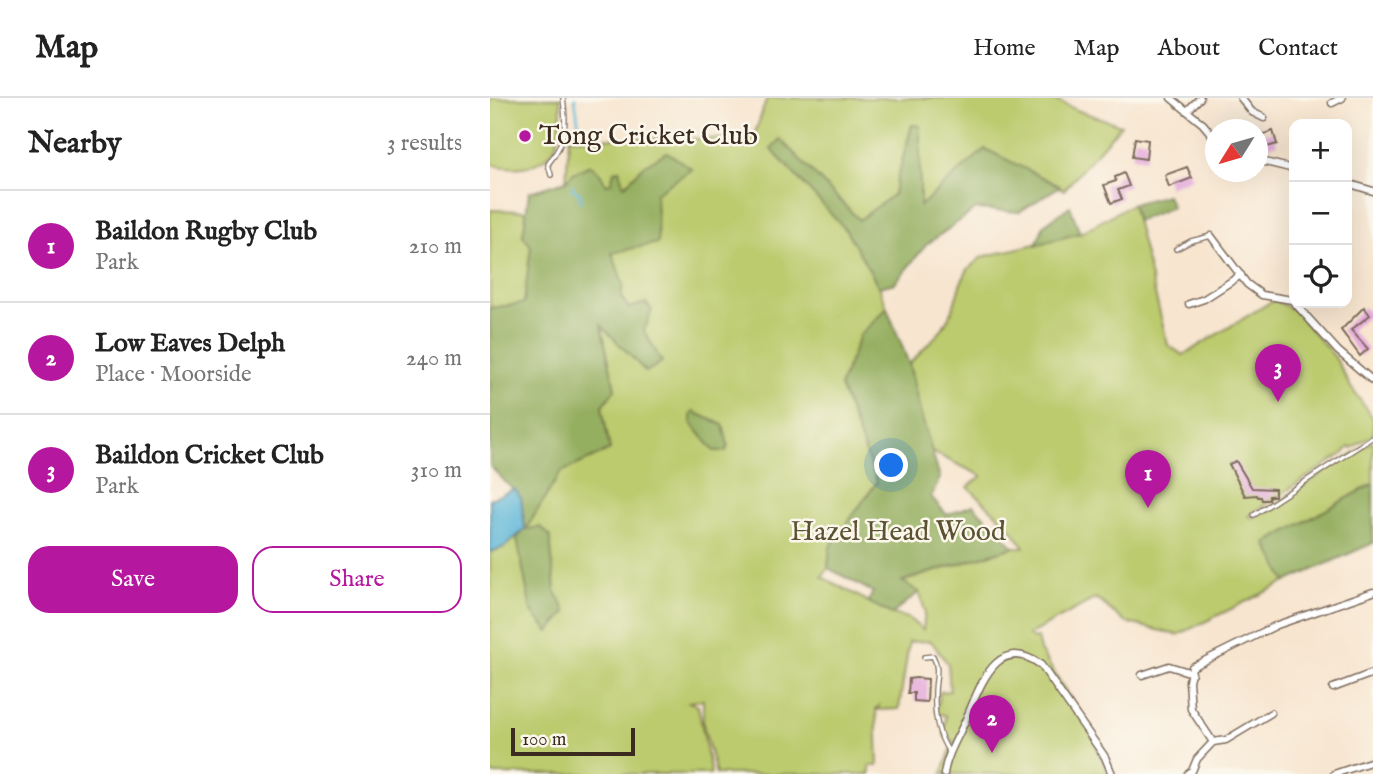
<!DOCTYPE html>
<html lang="en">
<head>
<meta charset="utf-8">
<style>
  :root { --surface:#fff; --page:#f6f6f6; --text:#222; --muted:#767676; --line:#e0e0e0; --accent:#b5179e }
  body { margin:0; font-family:"IM FELL English",serif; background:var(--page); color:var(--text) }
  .controls { position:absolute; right:21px; top:21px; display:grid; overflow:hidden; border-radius:14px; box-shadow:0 7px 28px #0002 }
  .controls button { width:63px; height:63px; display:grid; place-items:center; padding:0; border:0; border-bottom:2px solid var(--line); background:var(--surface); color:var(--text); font:35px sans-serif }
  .compass { position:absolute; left:715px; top:21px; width:63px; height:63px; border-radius:50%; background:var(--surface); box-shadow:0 7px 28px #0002; rotate:233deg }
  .scale { position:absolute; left:21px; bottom:18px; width:124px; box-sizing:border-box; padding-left:7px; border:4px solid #3b2a1e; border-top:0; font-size:19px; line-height:24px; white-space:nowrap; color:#3b2a1e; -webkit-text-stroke:5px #fbf7ec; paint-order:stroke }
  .you { position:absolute; left:402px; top:368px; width:24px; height:24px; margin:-18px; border:5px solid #fff; border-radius:50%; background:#1a73e8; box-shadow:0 0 0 10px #1a73e833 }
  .badge { display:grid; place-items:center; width:46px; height:46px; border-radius:50%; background:var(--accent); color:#fff; font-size:23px; font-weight:700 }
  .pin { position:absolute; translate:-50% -58px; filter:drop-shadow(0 2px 4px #0008) }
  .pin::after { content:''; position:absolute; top:37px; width:24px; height:21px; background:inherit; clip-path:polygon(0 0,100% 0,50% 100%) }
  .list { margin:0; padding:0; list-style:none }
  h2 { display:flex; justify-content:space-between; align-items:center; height:91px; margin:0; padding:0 28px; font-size:30px }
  h2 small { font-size:23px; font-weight:400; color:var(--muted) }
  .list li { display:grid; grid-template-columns:46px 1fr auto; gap:21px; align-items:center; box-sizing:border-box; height:112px; padding:0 28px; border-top:2px solid var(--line) }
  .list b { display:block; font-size:26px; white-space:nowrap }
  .list p { margin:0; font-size:23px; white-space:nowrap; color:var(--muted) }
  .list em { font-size:23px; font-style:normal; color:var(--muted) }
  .actions { display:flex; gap:14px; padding:21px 28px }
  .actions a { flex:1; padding:16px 0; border:2px solid var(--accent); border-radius:21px; text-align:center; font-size:24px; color:var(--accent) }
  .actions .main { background:var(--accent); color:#fff }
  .icon { flex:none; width:38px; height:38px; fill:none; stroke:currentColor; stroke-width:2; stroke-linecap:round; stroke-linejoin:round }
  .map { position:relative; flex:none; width:883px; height:676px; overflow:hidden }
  header { display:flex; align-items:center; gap:42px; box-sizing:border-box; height:98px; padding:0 35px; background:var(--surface); border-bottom:2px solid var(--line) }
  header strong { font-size:33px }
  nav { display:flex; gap:38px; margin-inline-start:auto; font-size:24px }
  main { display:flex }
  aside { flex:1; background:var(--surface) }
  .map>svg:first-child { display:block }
  .green { fill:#bccb6e; stroke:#7c7a46; stroke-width:2 }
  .forest { fill:#95af61; stroke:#686c40; stroke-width:2 }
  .water { fill:#59b4d7; stroke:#4a6f7a; stroke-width:2 }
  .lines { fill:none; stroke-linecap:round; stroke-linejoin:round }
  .stream { stroke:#59b4d7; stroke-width:2.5 }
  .building { fill:#e4abdb }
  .service-casing { stroke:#7d6b5c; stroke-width:6 }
  .minor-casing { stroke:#7d6b5c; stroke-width:9 }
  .service { stroke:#fff; stroke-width:3.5 }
  .minor { stroke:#fff; stroke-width:6 }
  .poi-dot { fill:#b5179e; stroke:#fbf7ec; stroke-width:2.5 }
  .labels { text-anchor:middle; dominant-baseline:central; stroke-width:5; stroke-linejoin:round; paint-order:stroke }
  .poi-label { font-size:28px; fill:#3b2a1e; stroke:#fbf7ec; text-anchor:start }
  .park-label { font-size:28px; fill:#5b5232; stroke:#fbf7ec }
</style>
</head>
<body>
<header>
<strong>Map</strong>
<nav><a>Home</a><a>Map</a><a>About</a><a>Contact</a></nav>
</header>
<main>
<aside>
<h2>Nearby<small>3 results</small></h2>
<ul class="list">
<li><span class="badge">1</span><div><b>Baildon Rugby Club</b><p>Park</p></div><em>210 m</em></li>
<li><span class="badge">2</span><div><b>Low Eaves Delph</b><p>Place · Moorside</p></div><em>240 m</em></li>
<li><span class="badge">3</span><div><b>Baildon Cricket Club</b><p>Park</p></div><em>310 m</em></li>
</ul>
<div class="actions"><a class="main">Save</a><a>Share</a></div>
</aside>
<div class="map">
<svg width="883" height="676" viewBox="0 0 883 676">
  <rect width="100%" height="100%" fill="#fbf7ec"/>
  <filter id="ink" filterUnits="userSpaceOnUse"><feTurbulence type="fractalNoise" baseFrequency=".0143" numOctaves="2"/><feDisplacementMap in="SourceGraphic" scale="14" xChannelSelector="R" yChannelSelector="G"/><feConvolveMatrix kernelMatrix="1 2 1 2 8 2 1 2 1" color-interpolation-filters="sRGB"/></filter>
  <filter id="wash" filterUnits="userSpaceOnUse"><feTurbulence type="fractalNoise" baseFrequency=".00686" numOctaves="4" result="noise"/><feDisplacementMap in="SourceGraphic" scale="28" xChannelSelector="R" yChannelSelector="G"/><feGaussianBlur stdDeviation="1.57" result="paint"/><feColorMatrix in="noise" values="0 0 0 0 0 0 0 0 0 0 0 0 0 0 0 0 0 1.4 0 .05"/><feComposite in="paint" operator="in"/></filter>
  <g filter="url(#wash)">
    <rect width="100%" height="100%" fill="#f7e5cf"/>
    <g class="green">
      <path d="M0 0H70C73 32 71 63 33 69 22 70 9 70 0 65Z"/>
      <polygon points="277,0 560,0 589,13 631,27 574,92 496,51 430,108 430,29 422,27 403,97 369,122 290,42 281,51 357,132 389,189 397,210 370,237 350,288 387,384 340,449 338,470 332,479 402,516 418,520 433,532 435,513 429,494 411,484 524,449 534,449 519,428 478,389 492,378 442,354 430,314 419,266 450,234 462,214 470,187 478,171 492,159 590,135 642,106 678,247 693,257 784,202 804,212 845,259 860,288 883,320 883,337 862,350 859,349 854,355 758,418 763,420 883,343 883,386 776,445 796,484 688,537 635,524 606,500 538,537 543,541 547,540 550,552 604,638 608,654 619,676 452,676 464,643 454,638 456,618 446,614 450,594 460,593 458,566 441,543 419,544 409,611 388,612 389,608 386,611 388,668 380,668 380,676 226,676 213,626 213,602 199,604 208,608 221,676 0,676 0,454 14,449 36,431 70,374 120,352 112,309 125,291 111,226 139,210 131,199 133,186 122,155 144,79 134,88 124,73 121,85 116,86 109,74 83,75 76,83 79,40 263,41"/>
      <polygon points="0,112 37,113 33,138 41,148 34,206 0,210"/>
    </g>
    <g class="forest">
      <polygon points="422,27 430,28 430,108 495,51 570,88 529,114 486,111 436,147 405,185 389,189 356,132 281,51 290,41 369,122 403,97"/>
      <polygon points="177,54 202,71 166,95 168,145 122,155 133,186 131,199 139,210 156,205 162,212 154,233 172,264 156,274 111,227 125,291 112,309 120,352 71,374 36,431 51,429 60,438 65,492 76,514 59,534 41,513 27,441 35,431 31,400 0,368 0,210 34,205 41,148 33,138 39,94 76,83 83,75 100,67 109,74 116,86 121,85 124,73 129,72 134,88 155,67"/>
      <polygon points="677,97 682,109 647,123 642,106"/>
      <polygon points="580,108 590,135 546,147 554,127"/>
      <polygon points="397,210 419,266 430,314 450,380 441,399 457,417 483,407 524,449 412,483 429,494 402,516 378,504 383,494 338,470 340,449 387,384 350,288 370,237"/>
      <polygon points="204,314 233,327 238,347 236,353 224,353 201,325 201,316"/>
      <polygon points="883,386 883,445 796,484 776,445"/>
    </g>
    <polygon class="water" points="25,391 31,400 35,431 14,449 0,454 0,401"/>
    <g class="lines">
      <g class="stream">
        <polyline points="85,0 89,30"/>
        <polyline points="83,87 82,91 90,95 91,104"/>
      </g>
    </g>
    <g id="blocks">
      <g class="building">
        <polygon points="783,33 787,46 767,52 767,34 774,36"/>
        <polygon points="645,40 658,42 656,61 642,59"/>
        <polygon points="697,69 702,80 679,89 675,77"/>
        <polygon points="634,75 639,88 628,92 632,101 621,105 614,87 626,83 625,79"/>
        <polygon points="874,209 880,217 861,232 878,251 870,258 851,232"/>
        <polygon points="746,363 762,390 785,391 785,398 779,398 779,402 772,402 771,399 768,399 767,397 755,398 739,366"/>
        <polygon points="426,580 438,581 437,604 424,603 424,595 418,595 419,581"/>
      </g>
    </g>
  </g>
  <g filter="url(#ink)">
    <use href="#blocks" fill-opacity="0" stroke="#7d6b5c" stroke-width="2"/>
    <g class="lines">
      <defs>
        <g id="service">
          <path d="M61 77 58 66C76 44 77 27 73 0"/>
          <polyline points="686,151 701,143 721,138"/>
          <polyline points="764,417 883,339"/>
          <path d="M434 559 443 558C450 571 445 581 445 595 444 617 447 636 459 654"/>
        </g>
        <g id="minor">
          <polyline points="681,0 713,26 723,38"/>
          <polyline points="751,0 762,14 774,20"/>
          <polyline points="842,5 852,0"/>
          <polyline points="698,12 710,0"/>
          <polyline points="771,63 804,71"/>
          <polyline points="857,85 883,93"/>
          <polyline points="721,138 757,186 772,197 802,202 848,253 883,283"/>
          <polyline points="699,206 714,201 751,177"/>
          <polyline points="652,577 679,568 702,575"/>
          <polyline points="843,590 883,575"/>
          <polyline points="723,644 701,611 699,583 702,569 787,527 883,494"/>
          <path d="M454 676C457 654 471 635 479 614 492 584 508 536 551 567L615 659 622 676"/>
          <polyline points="698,676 702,673 707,661 723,644 736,642 781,615"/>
          <polyline points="844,676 883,663"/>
        </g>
      </defs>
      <use href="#service" class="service-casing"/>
      <use href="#minor" class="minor-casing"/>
      <use href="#service" class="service"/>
      <use href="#minor" class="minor"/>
    </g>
  </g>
  <circle class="poi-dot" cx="35" cy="38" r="7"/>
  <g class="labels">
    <g class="poi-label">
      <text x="49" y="38">Tong Cricket Club</text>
    </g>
    <g class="park-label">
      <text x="408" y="434">Hazel Head Wood</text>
    </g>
  </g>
</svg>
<div class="controls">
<button>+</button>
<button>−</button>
<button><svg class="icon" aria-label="locate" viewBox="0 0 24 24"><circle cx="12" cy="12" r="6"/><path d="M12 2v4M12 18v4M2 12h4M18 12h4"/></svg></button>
</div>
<svg class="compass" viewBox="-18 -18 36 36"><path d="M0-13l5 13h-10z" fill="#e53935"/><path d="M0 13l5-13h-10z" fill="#767676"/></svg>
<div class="scale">100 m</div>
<div class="you"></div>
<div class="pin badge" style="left:658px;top:410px">1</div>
<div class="pin badge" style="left:502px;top:655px">2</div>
<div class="pin badge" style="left:788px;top:304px">3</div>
</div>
</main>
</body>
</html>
